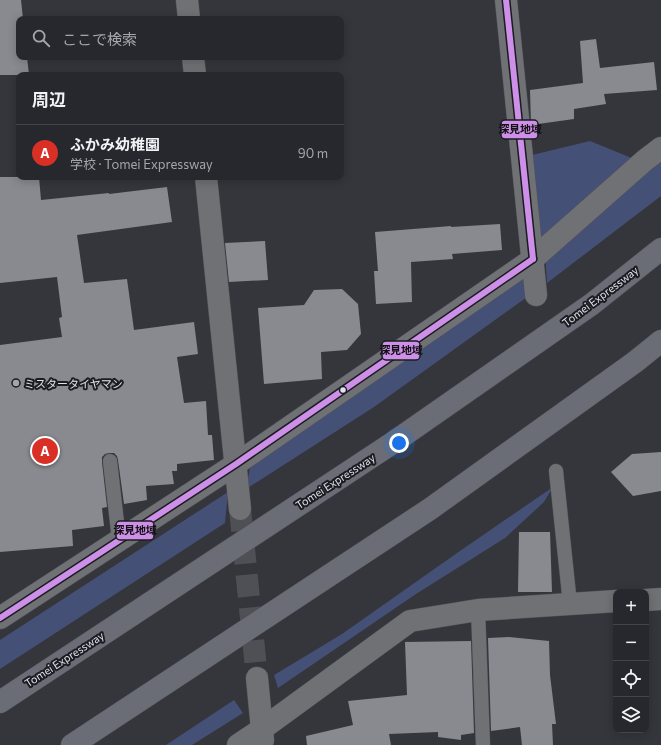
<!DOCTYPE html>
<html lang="ja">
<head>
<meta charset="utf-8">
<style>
  :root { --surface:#27282d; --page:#333439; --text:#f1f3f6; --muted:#a4a6aa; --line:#434449; --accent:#d93025 }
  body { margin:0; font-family:Commissioner,"Noto Sans JP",sans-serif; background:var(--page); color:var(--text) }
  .controls { position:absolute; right:12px; bottom:12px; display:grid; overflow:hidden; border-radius:8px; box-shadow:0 2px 10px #0003 }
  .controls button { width:36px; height:36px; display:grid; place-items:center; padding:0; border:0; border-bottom:1px solid var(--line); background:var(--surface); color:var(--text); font:20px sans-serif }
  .you { position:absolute; left:399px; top:443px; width:14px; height:14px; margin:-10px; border:3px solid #fff; border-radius:50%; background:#1a73e8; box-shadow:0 0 0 6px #1a73e833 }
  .badge { display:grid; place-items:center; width:26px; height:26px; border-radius:50%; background:var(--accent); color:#fff; font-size:13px; font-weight:700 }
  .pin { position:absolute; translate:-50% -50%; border:2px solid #fff; box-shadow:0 1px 4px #0006 }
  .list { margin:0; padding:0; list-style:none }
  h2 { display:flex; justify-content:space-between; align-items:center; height:52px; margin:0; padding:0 16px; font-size:17px }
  h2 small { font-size:13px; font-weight:400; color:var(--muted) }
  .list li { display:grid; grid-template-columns:26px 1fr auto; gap:12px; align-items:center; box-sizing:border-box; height:56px; padding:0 16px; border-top:1px solid var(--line) }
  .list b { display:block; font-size:15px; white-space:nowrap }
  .list p { margin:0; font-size:13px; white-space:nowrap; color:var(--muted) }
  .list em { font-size:13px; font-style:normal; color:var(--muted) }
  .icon { flex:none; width:22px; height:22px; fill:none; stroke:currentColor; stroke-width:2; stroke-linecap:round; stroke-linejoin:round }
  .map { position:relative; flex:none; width:661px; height:745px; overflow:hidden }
  .search { position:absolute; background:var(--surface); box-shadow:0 2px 10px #0003; left:16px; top:16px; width:328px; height:44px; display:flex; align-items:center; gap:10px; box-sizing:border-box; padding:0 14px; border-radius:8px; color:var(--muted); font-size:15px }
  .panel { position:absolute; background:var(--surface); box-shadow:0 2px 10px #0003; left:16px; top:72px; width:328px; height:108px; border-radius:8px }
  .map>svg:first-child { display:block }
  .green { fill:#455076 }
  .building { fill:#888a8f }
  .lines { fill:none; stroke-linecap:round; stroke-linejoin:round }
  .minor-tunnel { stroke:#4e5056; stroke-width:22; stroke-dasharray:22 11; stroke-linecap:butt }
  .service-casing { stroke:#505257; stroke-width:15 }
  .minor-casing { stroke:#505257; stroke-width:23 }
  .motorway-casing { stroke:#505257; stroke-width:23 }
  .service { stroke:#6f7175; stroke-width:14 }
  .minor { stroke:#6f7175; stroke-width:22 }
  .motorway { stroke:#6a6c76; stroke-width:22 }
  .bus-1-casing { stroke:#1a1c21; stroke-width:9 }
  .bus-1 { stroke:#ce8fe9; stroke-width:6 }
  .poi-dot { fill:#a4a6ad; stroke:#1a1c21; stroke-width:1.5 }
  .bus-dot { fill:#e0e2ea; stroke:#1a1c21; stroke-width:1.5 }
  .labels { text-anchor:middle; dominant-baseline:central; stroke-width:4; stroke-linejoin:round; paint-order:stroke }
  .street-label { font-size:11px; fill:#e0e2ea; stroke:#1a1c21 }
  .poi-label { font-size:11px; fill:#e0e2ea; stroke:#1a1c21; text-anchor:start }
  .line-badge { stroke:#1a1c21; stroke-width:1.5 }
  .pale-badge-label { font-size:11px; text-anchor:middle; font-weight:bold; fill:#111 }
</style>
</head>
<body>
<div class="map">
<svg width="661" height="745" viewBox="0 0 661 745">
  <rect width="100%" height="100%" fill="#34363c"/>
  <g class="green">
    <polygon points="590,141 634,159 533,259 532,155"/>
    <polygon points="661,162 661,196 547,283 545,251"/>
    <polygon points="524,271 530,295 374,407 246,489 251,462"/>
    <polygon points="553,487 544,502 505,538 416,594 278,688 274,675 342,634 457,553"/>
    <polygon points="228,492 225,523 0,669 0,640"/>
    <polygon points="234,700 243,713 192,745 166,745"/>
  </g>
  <g class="building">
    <polygon points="0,0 21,0 23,19 19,19 19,57 27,57 29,75 0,75"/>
    <polygon points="596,39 600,68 654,62 657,90 604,94 606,104 574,109 574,119 531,125 530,90 583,83 580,41"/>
    <polygon points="0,177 39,177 41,200 109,193 109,194 167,187 172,222 77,235 84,283 127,279 134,330 194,322 198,354 177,357 184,403 206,401 208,435 212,435 214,460 177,464 177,471 172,471 174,484 146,486 147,500 124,504 118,460 117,456 114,453 109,453 105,454 102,457 102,462 107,507 102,508 104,526 72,530 73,546 0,552 0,345 62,337 59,318 62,317 57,277 0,283"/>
    <polygon points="500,224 502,250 452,254 453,259 411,262 412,302 376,304 374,271 378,271 375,232 451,226 451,227"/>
    <polygon points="265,241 268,280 229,282 225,243"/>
    <polygon points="342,289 358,304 361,334 347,350 321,352 322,379 264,384 258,308 304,305 314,290"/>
    <polygon points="661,452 661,491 633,496 611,472 632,454"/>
    <polygon points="519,532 550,532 552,592 518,592"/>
    <polygon points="509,637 549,641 550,675 556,724 552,724 553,745 522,745 520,727 491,731 488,638"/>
    <polygon points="471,641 474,733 461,735 461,740 438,737 438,732 389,734 391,745 307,745 306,736 353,725 348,701 407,695 405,642"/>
  </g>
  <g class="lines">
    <polyline class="minor-tunnel" points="240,509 257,678"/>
    <defs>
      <g id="service">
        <polyline points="110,461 119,540"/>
        <polyline points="556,471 570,604"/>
        <polyline points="478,610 483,745"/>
      </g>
      <g id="minor">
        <polyline points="187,0 189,19"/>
        <polyline points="506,0 536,295"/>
        <polyline points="193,57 195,75"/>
        <polyline points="206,177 240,509"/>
        <polyline points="646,600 661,599"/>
        <polyline points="0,618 236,464 533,259 644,161 661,148"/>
        <polyline points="257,678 263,740"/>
        <polyline points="238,745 262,729 410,621 478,610 616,601"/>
      </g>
      <g id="motorway">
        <polyline points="0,702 394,442 592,304 661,249"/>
        <polyline points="72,745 430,509 635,362 661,341"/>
      </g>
    </defs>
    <use href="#service" class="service-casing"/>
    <use href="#minor" class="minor-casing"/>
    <use href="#motorway" class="motorway-casing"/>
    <use href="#service" class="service"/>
    <use href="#minor" class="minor"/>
    <use href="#motorway" class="motorway"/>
    <defs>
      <g id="bus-1">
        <polyline points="506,0 533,259"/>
        <polyline points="0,618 236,464 533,259"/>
      </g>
    </defs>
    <use href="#bus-1" class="bus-1-casing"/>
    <use href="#bus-1" class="bus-1"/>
  </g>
  <circle class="poi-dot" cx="16" cy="383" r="4"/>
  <circle class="bus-dot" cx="343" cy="390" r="3.5"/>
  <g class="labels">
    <g class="street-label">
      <text transform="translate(600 296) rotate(-37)">Tomei Expressway</text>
      <text transform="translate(335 481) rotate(-33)">Tomei Expressway</text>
      <text transform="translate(64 659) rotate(-33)">Tomei Expressway</text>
    </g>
    <g class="poi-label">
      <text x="24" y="383">ミスタータイヤマン</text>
    </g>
  </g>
  <g class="line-badge">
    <rect x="501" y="120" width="37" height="19" rx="4" fill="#ce8fe9"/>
    <rect x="382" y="341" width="38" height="19" rx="4" fill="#ce8fe9"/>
    <rect x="116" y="521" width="38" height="19" rx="4" fill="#ce8fe9"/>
  </g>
  <g class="pale-badge-label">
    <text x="520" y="133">深見地域</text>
    <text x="401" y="354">深見地域</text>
    <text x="135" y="534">深見地域</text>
  </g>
</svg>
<div class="controls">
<button>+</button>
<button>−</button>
<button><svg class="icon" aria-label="locate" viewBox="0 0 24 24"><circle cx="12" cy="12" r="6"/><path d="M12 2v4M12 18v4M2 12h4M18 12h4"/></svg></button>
<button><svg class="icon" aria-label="layers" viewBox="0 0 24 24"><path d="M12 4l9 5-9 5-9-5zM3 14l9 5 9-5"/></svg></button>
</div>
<div class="you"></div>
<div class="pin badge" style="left:45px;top:451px">A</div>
<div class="search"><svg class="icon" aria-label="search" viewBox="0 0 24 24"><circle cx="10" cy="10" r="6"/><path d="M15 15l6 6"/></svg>ここで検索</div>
<section class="panel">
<h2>周辺<small></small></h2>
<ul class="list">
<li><span class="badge">A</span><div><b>ふかみ幼稚園</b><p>学校 · Tomei Expressway</p></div><em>90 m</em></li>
</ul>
</section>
</div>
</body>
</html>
